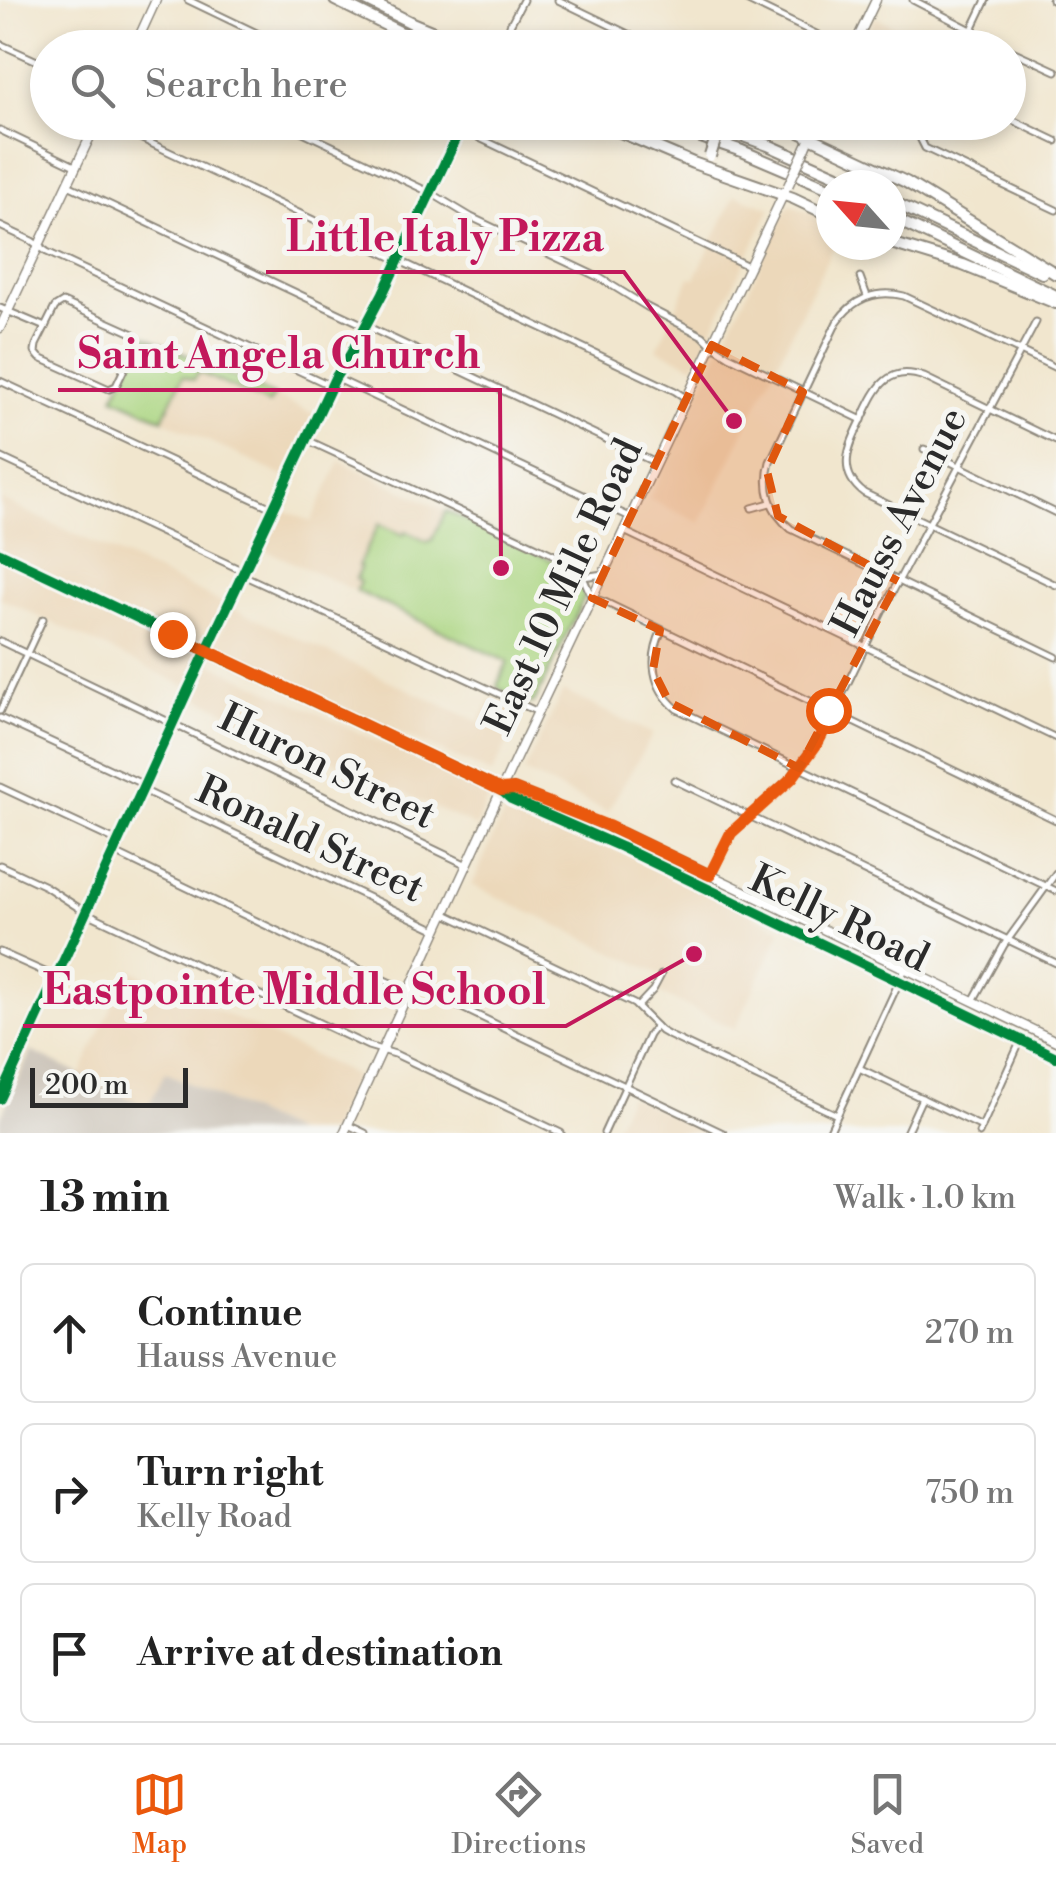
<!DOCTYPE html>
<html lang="en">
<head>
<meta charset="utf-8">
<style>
  :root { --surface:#fff; --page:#f2f2f2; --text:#222; --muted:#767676; --line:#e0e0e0; --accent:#ea580c }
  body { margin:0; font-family:"Libre Bodoni",serif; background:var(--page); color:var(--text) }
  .compass { position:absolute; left:816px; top:170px; width:90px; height:90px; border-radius:50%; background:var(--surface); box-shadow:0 5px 15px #0003; rotate:297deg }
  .scale { position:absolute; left:30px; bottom:25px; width:158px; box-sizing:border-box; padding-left:10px; border:5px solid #2b2b2b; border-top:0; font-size:28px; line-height:35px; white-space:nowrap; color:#2b2b2b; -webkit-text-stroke:8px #f6f6f2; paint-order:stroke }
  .stop { position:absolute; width:30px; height:30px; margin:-22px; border:8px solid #ea580c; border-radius:50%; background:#fff }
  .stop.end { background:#ea580c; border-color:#fff; box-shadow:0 2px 10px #0008 }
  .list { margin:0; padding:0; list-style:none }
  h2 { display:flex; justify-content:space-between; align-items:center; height:130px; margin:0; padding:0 40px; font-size:42px }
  h2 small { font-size:32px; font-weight:400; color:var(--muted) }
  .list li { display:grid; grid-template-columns:65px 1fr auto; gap:30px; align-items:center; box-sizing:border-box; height:140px; margin:0 20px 20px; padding:0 20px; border:2px solid var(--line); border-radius:15px }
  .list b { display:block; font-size:38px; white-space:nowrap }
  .list p { margin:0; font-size:32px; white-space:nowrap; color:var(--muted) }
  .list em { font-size:32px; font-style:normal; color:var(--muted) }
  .icon { flex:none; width:55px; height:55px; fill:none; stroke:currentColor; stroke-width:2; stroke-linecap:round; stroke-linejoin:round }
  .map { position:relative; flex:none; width:1056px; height:1133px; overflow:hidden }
  .search { position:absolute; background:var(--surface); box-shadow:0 5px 15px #0003; left:30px; right:30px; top:30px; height:110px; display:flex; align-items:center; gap:25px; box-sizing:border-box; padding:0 35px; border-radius:55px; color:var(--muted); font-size:38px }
  .sheet { height:610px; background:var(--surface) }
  nav { display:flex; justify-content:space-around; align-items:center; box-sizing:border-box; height:140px; border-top:2px solid var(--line); background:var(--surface); font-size:28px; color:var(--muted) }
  nav a { display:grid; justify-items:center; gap:5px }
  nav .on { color:var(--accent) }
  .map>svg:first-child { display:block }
  .built { fill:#ecd8ba }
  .industrial { fill:#cbc3b8 }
  .green { fill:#abd581; stroke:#6b8056; stroke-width:2.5 }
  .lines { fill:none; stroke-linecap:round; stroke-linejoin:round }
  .street-casing { stroke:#8e887c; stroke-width:9 }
  .secondary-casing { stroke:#8e887c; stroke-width:11 }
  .highway-casing { stroke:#8e887c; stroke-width:14 }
  .street { stroke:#fff; stroke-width:5 }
  .secondary { stroke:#fff; stroke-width:8 }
  .highway { stroke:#fff; stroke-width:10 }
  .secondary-bridge-casing { stroke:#8e887c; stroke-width:11; stroke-linecap:butt }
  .highway-bridge-casing { stroke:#8e887c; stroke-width:14; stroke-linecap:butt }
  .secondary-bridge { stroke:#fff; stroke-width:8 }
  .highway-bridge { stroke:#fff; stroke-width:10 }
  .cycleway-casing { stroke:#f6f6f2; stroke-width:16 }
  .cycleway { stroke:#00873e; stroke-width:10 }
  .route { stroke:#ea580c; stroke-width:12 }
  .marked { fill:#df570e; fill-opacity:0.2; stroke:#df570e; stroke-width:8; stroke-dasharray:20 12; stroke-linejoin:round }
  .labels { text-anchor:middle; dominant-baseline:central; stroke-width:10; stroke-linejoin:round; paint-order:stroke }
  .street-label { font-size:40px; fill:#2b2b2b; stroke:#f6f6f2 }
  .leader { fill:none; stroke:#c2185b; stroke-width:4 }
  .callout-dot { fill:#c2185b; stroke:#f6f6f2; stroke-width:4 }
  .callout-label { font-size:42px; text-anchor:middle; font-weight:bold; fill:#c2185b; stroke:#f6f6f2; stroke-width:10; stroke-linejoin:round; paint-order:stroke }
</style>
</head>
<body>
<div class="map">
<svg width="1056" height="1133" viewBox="0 0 1056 1133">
  <rect width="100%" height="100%" fill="#f6f6f2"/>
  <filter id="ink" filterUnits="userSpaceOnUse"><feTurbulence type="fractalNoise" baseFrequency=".01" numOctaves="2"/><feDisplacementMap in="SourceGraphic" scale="20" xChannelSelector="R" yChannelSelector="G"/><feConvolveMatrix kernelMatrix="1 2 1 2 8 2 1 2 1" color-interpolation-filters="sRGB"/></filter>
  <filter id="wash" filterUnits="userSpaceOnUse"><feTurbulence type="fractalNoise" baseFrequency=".0048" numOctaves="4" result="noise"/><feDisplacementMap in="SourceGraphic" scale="40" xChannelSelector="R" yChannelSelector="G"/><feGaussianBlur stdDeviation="2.25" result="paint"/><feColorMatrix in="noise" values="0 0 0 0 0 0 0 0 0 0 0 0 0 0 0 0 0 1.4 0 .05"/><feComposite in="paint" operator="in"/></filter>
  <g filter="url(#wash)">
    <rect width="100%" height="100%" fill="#f1e6ce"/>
    <g class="built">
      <polygon points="875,17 930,43 927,47 860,47"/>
      <polygon points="735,195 771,208 694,366 657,349 690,277 695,278"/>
      <polygon points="791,205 831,222 831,245 834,245 700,523 649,499 787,208"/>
      <polygon points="144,335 316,415 285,477 114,397"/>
      <polygon points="340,461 446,511 432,540 426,542 407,531 361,568 361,582 356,591 261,548 280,508 311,522"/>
      <polygon points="0,499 225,604 186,686 0,598"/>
      <polygon points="232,608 479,722 492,698 523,712 492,774 213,649"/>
      <polygon points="206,661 485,791 490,796 476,827 192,695"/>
      <polygon points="563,691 653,734 607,812 524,772"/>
      <polygon points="508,804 519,807 609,847 782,929 735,1029 657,992 664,976 472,885"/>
      <polygon points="129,969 355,1075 329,1133 295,1133 166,1072 148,1107 80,1075"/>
      <polygon points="629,1096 706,1133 612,1133"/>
    </g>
    <polygon class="industrial" points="31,1051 148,1107 165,1072 295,1133 0,1133 0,1118"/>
    <g class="green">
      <polygon points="144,335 274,396 269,404 198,372 194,380 183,376 163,419 114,397"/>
      <polygon points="446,511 564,566 585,589 584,598 535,701 531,703 499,689 497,686 508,662 356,591 360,582 356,579 360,568 358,566 379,524 404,535 406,531 427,542 432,540"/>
    </g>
  </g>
  <g filter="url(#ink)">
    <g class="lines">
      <defs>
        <g id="street">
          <polyline points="188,0 288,48"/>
          <polyline points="558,0 657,48"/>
          <polyline points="746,0 845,48"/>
          <polyline points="913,0 1006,48"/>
          <polyline points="1052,0 1056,2"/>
          <polyline points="510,25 523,0"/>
          <polyline points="0,44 48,66"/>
          <polyline points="963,48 986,0"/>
          <polyline points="1008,49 1056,71"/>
          <polyline points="1008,118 1056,141"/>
          <polyline points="106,122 675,391 687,399"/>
          <polyline points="282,122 431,193 471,217 600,278 647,307 703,336 712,345 729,356 862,420"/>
          <polyline points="446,122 750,267"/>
          <polyline points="906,122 923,131"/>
          <polyline points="927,122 920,138 925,148 1056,210"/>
          <polyline points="0,130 77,167"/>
          <polyline points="68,185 656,463"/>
          <polyline points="0,226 32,241 47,252 327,384 342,381 630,517"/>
          <polyline points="860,277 867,296"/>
          <polygon points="63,302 132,333 136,344 116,386 109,389 40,358 35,352 36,345 55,307"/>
          <polyline points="0,308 45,327"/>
          <path d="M1056 368 904 296C876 289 853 299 837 322L770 462C763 488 770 512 791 529L1056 657"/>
          <polyline points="0,381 274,509"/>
          <polyline points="307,440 563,559 583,577"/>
          <path d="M1056 441 924 377C885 363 875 392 861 421 849 446 836 472 864 493L1056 585"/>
          <polyline points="924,449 1056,513"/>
          <polyline points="0,457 239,569 247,577 538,712"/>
          <polyline points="752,508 770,503"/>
          <polyline points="624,531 1056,738"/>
          <polyline points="603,574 583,577 592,598 605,602 1056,820"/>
          <path d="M662 630C648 659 652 688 677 709L1056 891"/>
          <polyline points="0,641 467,865"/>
          <polyline points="0,711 43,619"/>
          <polyline points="0,718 140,783 147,792 437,930"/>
          <polyline points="674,780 1056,963"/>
          <polyline points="0,787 118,842"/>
          <polyline points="113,852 313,948 409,991"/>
          <polyline points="0,865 45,886 85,912 368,1046 395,1054 561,1133"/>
          <polyline points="704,887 731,833 791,778 823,734 883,610 1036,322"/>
          <polyline points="446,914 634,1004 661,1031 668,1035 837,1115"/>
          <polyline points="0,952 56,977"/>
          <polyline points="412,984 723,1133"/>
          <polyline points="973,1001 1004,945 1056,873"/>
          <polyline points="638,1006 653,990 661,975"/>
          <polyline points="859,1068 982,1127"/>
          <polyline points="0,1099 188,690 335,378 350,355 383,293 464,122"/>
          <polyline points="348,1125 365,1133"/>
          <polyline points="604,1133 649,1035 656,1026"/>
          <polyline points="829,1133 905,969"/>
          <polyline points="906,1133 922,1098"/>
          <polyline points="979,1133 1021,1040"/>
        </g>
        <g id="secondary">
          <polyline points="134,48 156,0"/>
          <polyline points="853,48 876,0"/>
          <polyline points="806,147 817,122"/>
          <polyline points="0,328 97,122"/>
          <polyline points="0,553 501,790 511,799 621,847 1056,1057"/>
          <polyline points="501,790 514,789 623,833 1056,1041"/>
          <polyline points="344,1133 516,758 785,191"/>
        </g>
        <g id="highway">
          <polyline points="335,0 432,48"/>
          <polyline points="366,0 412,23 472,48"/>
          <polyline points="597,122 693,163 793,198 831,216"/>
          <polyline points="657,122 742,151 831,189"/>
          <polyline points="705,122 768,145 858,185"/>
          <polyline points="778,122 906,182 1056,274"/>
          <polyline points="891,201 1042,273"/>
          <polyline points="891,217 1056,296"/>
          <polyline points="891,243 963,265 1056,303"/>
        </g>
      </defs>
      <use href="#street" class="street-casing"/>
      <use href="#secondary" class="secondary-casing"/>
      <use href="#highway" class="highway-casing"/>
      <use href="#street" class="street"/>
      <use href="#secondary" class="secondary"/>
      <use href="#highway" class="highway"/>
      <defs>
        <polyline id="secondary-bridge" points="788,186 806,147"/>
        <polyline id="highway-bridge" points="710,156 721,122"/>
      </defs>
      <use href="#secondary-bridge" class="secondary-bridge-casing"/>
      <use href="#highway-bridge" class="highway-bridge-casing"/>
      <use href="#secondary-bridge" class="secondary-bridge"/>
      <use href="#highway-bridge" class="highway-bridge"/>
      <defs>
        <g id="cycleway">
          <polyline points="0,553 501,790 511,799 621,847 1056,1057"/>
          <polyline points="0,1099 188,690 335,378 350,355 383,293 464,122"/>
        </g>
      </defs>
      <use href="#cycleway" class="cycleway-casing"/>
      <use href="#cycleway" class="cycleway"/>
    </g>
  </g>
  <g class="lines" filter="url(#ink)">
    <polyline class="route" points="172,634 501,790 514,789 608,826 710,875 731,833 792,778 818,742 833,713 828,710"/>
  </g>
  <path class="marked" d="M712 345 803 392 767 471 778 516 898 581 799 768 669 702 653 670 660 630 592 598Z"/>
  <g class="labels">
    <g class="street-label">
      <text transform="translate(900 522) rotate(-63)">Hauss Avenue</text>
      <text transform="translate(564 587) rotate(-65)">East 10 Mile Road</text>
      <text transform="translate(327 767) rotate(26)">Huron Street</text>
      <text transform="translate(310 840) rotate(25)">Ronald Street</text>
      <text transform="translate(839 919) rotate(26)">Kelly Road</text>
    </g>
  </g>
  <path class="leader" d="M734 421L624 272H266M501 568L500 390H58M694 954L566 1026H23"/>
  <g class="callout-dot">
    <circle cx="734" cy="421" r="10"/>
    <circle cx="501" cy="568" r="10"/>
    <circle cx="694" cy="954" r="10"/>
  </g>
  <g class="callout-label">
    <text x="445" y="251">Little Italy Pizza</text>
    <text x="279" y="368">Saint Angela Church</text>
    <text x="294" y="1004">Eastpointe Middle School</text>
  </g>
</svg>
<svg class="compass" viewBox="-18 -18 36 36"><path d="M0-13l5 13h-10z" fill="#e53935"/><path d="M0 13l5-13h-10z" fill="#767676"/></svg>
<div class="scale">200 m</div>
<div class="stop" style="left:828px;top:710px"></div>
<div class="stop end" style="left:172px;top:634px"></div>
<div class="search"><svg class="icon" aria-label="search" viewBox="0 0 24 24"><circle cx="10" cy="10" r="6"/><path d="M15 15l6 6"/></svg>Search here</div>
</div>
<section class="sheet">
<h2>13 min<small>Walk · 1.0 km</small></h2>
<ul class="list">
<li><svg class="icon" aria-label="ahead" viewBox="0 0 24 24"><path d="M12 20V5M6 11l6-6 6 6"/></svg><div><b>Continue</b><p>Hauss Avenue</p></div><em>270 m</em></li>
<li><svg class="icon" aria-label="right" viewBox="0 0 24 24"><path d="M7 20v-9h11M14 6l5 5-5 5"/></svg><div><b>Turn right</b><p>Kelly Road</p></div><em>750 m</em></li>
<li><svg class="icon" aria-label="arrive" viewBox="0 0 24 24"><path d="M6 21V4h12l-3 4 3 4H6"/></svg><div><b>Arrive at destination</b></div></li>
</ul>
</section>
<nav>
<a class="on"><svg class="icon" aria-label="map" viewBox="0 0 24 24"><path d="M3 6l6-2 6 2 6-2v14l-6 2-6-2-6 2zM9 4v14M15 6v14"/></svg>Map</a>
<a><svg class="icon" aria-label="directions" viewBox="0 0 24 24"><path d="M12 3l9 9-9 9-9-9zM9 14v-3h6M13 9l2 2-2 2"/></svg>Directions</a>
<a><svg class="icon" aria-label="saved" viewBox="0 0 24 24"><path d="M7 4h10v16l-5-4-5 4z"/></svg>Saved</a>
</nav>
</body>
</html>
